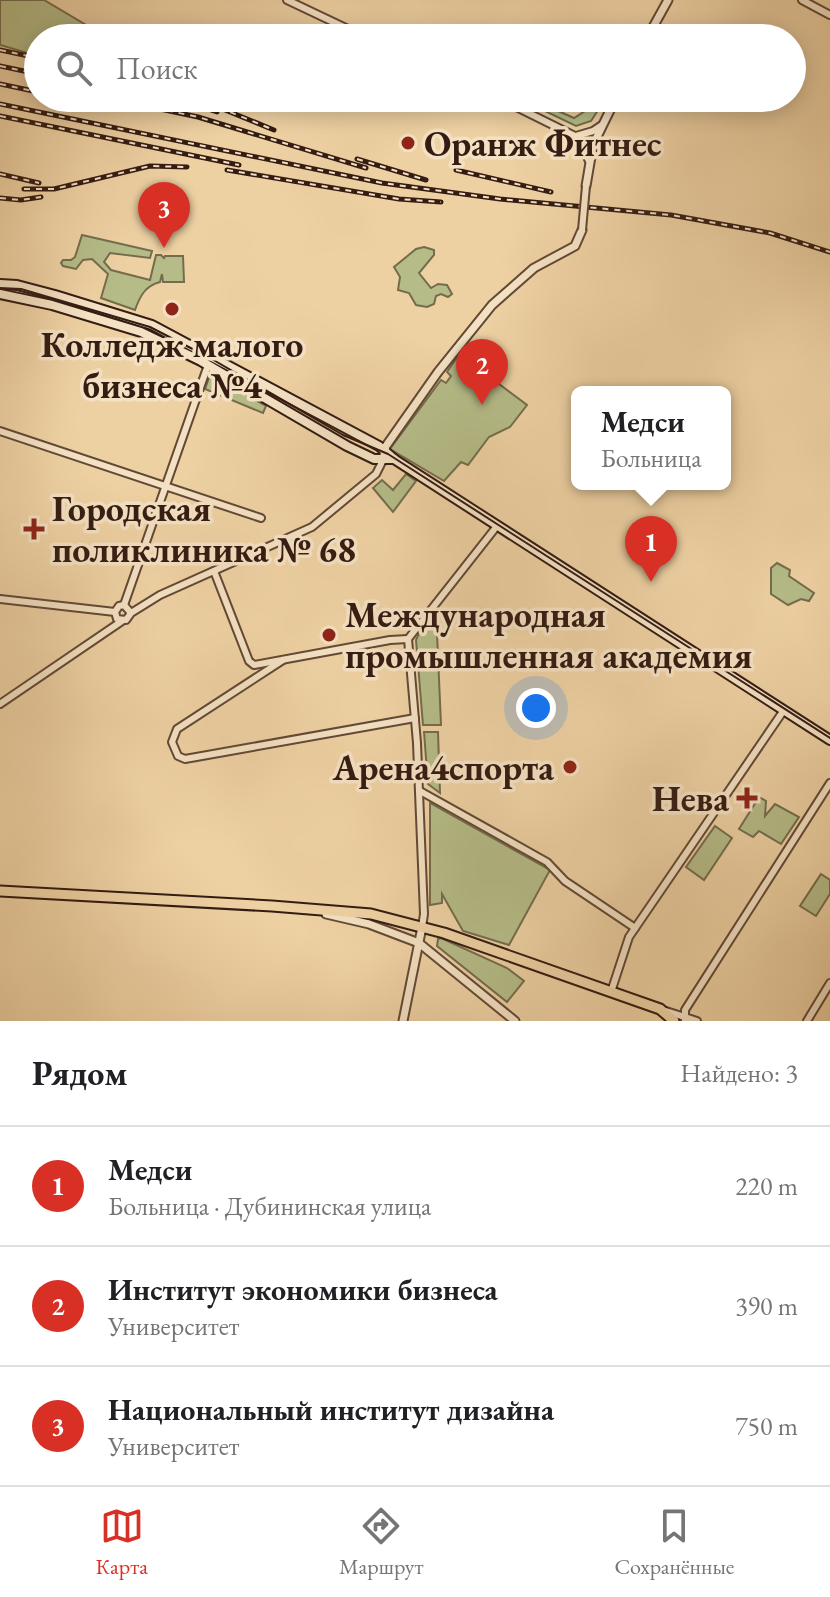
<!DOCTYPE html>
<html lang="ru">
<head>
<meta charset="utf-8">
<style>
  :root { --surface:#fff; --page:#f6f6f6; --text:#202124; --muted:#757577; --line:#e0e0e0; --accent:#d93025 }
  body { margin:0; font-family:"EB Garamond",serif; background:var(--page); color:var(--text) }
  .you { position:absolute; left:536px; top:708px; width:28px; height:28px; margin:-20px; border:6px solid #fff; border-radius:50%; background:#1a73e8; box-shadow:0 0 0 12px #1a73e833 }
  .badge { display:grid; place-items:center; width:52px; height:52px; border-radius:50%; background:var(--accent); color:#fff; font-size:26px; font-weight:700 }
  .pin { position:absolute; translate:-50% -66px; filter:drop-shadow(0 2px 4px #0008) }
  .pin::after { content:''; position:absolute; top:42px; width:28px; height:24px; background:inherit; clip-path:polygon(0 0,100% 0,50% 100%) }
  .popup { position:absolute; left:571px; top:386px; width:160px; height:104px; box-sizing:border-box; display:grid; place-content:center; border-radius:12px; background:var(--surface); filter:drop-shadow(0 2px 6px #0005); font-size:26px; white-space:nowrap; color:var(--muted) }
  .popup b { font-size:30px; color:var(--text) }
  .popup::after { content:''; position:absolute; left:50%; top:100%; margin-left:-16px; border:16px solid transparent; border-top-color:var(--surface) }
  .list { margin:0; padding:0; list-style:none }
  h2 { display:flex; justify-content:space-between; align-items:center; height:104px; margin:0; padding:0 32px; font-size:34px }
  h2 small { font-size:26px; font-weight:400; color:var(--muted) }
  .list li { display:grid; grid-template-columns:52px 1fr auto; gap:24px; align-items:center; box-sizing:border-box; height:120px; padding:0 32px; border-top:2px solid var(--line) }
  .list b { display:block; font-size:30px; white-space:nowrap }
  .list p { margin:0; font-size:26px; white-space:nowrap; color:var(--muted) }
  .list em { font-size:26px; font-style:normal; color:var(--muted) }
  .icon { flex:none; width:44px; height:44px; fill:none; stroke:currentColor; stroke-width:2; stroke-linecap:round; stroke-linejoin:round }
  .map { position:relative; flex:none; width:830px; height:1021px; overflow:hidden }
  .search { position:absolute; background:var(--surface); box-shadow:0 4px 20px #0003; left:24px; right:24px; top:24px; height:88px; display:flex; align-items:center; gap:20px; box-sizing:border-box; padding:0 28px; border-radius:44px; color:var(--muted); font-size:30px }
  .sheet { height:464px; background:var(--surface) }
  nav { display:flex; justify-content:space-around; align-items:center; box-sizing:border-box; height:112px; border-top:2px solid var(--line); background:var(--surface); font-size:22px; color:var(--muted) }
  nav a { display:grid; justify-items:center; gap:4px }
  nav .on { color:var(--accent) }
  .map>svg:first-child { display:block }
  .green { fill:#b5bc88; stroke:#746c4d; stroke-width:2 }
  .lines { fill:none; stroke-linecap:round; stroke-linejoin:round }
  .minor-casing { stroke:#624936; stroke-width:10 }
  .tertiary-casing { stroke:#624936; stroke-width:11 }
  .secondary-casing { stroke:#341c12; stroke-width:12 }
  .primary-casing { stroke:#341c12; stroke-width:13 }
  .minor { stroke:#f4e1c3; stroke-width:6 }
  .tertiary { stroke:#f4e1c3; stroke-width:7 }
  .secondary { stroke:#f4e1c3; stroke-width:8 }
  .primary { stroke:#eed1a3; stroke-width:9 }
  .tram { stroke:#341c12; stroke-width:2 }
  .rail-casing { stroke:#341c12; stroke-width:5 }
  .rail { stroke:#f4e1c3; stroke-width:2; stroke-dasharray:6; stroke-linecap:butt }
  .minor-bridge-casing { stroke:#624936; stroke-width:10; stroke-linecap:butt }
  .minor-bridge { stroke:#f4e1c3; stroke-width:6 }
  .poi-dot { fill:#8f2418; stroke:#f4e1c3; stroke-width:3 }
  .labels { text-anchor:middle; dominant-baseline:central; stroke-width:7; stroke-linejoin:round; paint-order:stroke }
  .poi-label { font-size:36px; font-weight:bold; fill:#341c12; stroke:#f4e1c3; text-anchor:start }
</style>
</head>
<body>
<div class="map">
<svg width="830" height="1021" viewBox="0 0 830 1021">
  <rect width="100%" height="100%" fill="#eed1a3"/>
  <filter id="stains"><feTurbulence type="fractalNoise" baseFrequency=".0025" numOctaves="4"/><feColorMatrix values="0 0 0 0 .2 0 0 0 0 .09 0 0 0 0 .02 0 0 0 .5 -.17"/></filter>
  <radialGradient id="worn" r=".72"><stop offset=".6" stop-color="#630" stop-opacity="0"/><stop offset="1" stop-color="#630" stop-opacity=".3"/></radialGradient>
  <g class="green">
    <polygon points="0,0 44,0 108,38 38,38 38,56 0,45"/>
    <polygon points="529,98 574,118 588,109 595,98 606,98 591,121 576,126 524,101"/>
    <path d="M82 235 152 251 150 258 110 253 104 262 111 270 150 280 156 255H161L164 258 165 256H183L184 282H163L162 274 160 282C145 286 140 296 135 310L101 298 108 274 92 259 83 260 76 269 63 266 61 263 63 260H71L75 257Z"/>
    <polygon points="424,247 434,250 434,255 419,273 431,288 438,284 447,285 452,294 448,297 441,294 436,296 434,304 427,307 416,305 409,293 398,290 400,277 394,267 416,249"/>
    <polygon points="463,349 476,359 482,371 527,405 510,427 489,437 468,465 461,462 444,481 390,449 441,380 446,383 451,376 447,372"/>
    <polygon points="210,375 266,406 263,413 205,389"/>
    <polygon points="406,474 416,481 393,512 373,488 382,480 393,490"/>
    <polygon points="777,563 790,570 789,576 814,593 809,601 801,599 788,605 771,594 771,568"/>
    <polygon points="436,610 441,725 423,725 416,640 422,627"/>
    <polygon points="424,732 438,732 440,793 428,784"/>
    <polygon points="759,797 766,801 765,816 775,804 799,817 781,844 759,831 753,837 739,829"/>
    <polygon points="430,803 550,870 509,945 463,931 442,894 442,903 430,905"/>
    <polygon points="715,826 732,838 704,880 686,867"/>
    <polygon points="821,874 830,880 830,894 816,916 800,906"/>
    <polygon points="441,938 507,968 524,981 507,1002 437,946 438,939"/>
  </g>
  <g class="lines">
    <defs>
      <g id="minor">
        <polyline points="287,0 367,38"/>
        <polyline points="802,0 830,15"/>
        <polyline points="498,98 593,145"/>
        <polyline points="576,136 593,131 602,125"/>
        <polyline points="578,139 589,161"/>
        <polyline points="0,431 261,518"/>
        <polyline points="214,571 249,661 254,665 390,640 408,639"/>
        <polyline points="0,599 115,612"/>
        <polyline points="124,605 208,365"/>
        <polyline points="131,613 124,605 119,606 115,612 117,619 126,620 131,613 160,595 312,527 376,474 383,460"/>
        <polyline points="408,639 417,743 424,914 422,927"/>
        <polyline points="408,639 497,526"/>
        <polyline points="283,660 177,729 172,742 178,756 185,759 415,718"/>
        <polyline points="0,704 122,621"/>
        <polyline points="420,791 547,862 565,881 635,928"/>
        <polyline points="611,992 629,937 784,710"/>
        <polyline points="666,1011 697,1021"/>
        <polyline points="685,1021 685,1010 830,783"/>
        <polyline points="807,1021 830,983"/>
      </g>
      <g id="tertiary">
        <polyline points="647,38 668,0"/>
        <polyline points="586,186 593,145 616,98"/>
        <polyline points="384,455 386,446 438,372 492,305 534,268 575,246 582,230"/>
        <polyline points="326,914 369,924 419,943 515,1021"/>
        <polyline points="403,1021 422,927"/>
      </g>
      <g id="secondary">
        <polyline points="0,284 17,285 55,295 152,325 379,446 394,459 830,740"/>
        <polyline points="0,294 52,305 141,332 201,361 347,446 374,459 394,459"/>
      </g>
      <polyline id="primary" points="0,891 272,906 371,914 444,933 660,1009 674,1021"/>
    </defs>
    <use href="#minor" class="minor-casing"/>
    <use href="#tertiary" class="tertiary-casing"/>
    <use href="#secondary" class="secondary-casing"/>
    <use href="#primary" class="primary-casing"/>
    <use href="#minor" class="minor"/>
    <use href="#tertiary" class="tertiary"/>
    <use href="#secondary" class="secondary"/>
    <use href="#primary" class="primary"/>
    <polyline class="tram" points="0,288 21,289 150,327 210,358 343,435 388,454 830,738"/>
    <defs>
      <g id="rail">
        <polyline points="0,50 38,58"/>
        <polyline points="0,66 38,74"/>
        <polyline points="0,84 38,92"/>
        <polyline points="68,98 119,109"/>
        <polyline points="108,98 198,117 366,168"/>
        <polyline points="175,98 217,112"/>
        <polyline points="208,103 274,130"/>
        <polyline points="0,104 382,183 500,199 671,215 770,233 830,252"/>
        <polyline points="0,116 239,165"/>
        <polyline points="357,159 426,180"/>
        <polyline points="227,170 399,199 441,202"/>
        <polyline points="456,170 551,192"/>
        <polyline points="0,174 39,183"/>
        <polyline points="24,189 54,189 150,166 187,167"/>
        <polyline points="0,198 21,200 41,197"/>
      </g>
    </defs>
    <use href="#rail" class="rail-casing"/>
    <use href="#rail" class="rail"/>
    <defs>
      <polyline id="minor-bridge" points="582,230 586,186"/>
    </defs>
    <use href="#minor-bridge" class="minor-bridge-casing"/>
    <use href="#minor-bridge" class="minor-bridge"/>
  </g>
  <g class="poi-dot">
    <circle cx="408" cy="143" r="8"/>
    <circle cx="172" cy="309" r="8"/>
    <path d="M30 517h8v8h8v8h-8v8h-8v-8h-8v-8h8z"/>
    <circle cx="329" cy="635" r="8"/>
    <circle cx="570" cy="767" r="8"/>
    <path d="M743 786h8v8h8v8h-8v8h-8v-8h-8v-8h8z"/>
  </g>
  <g class="labels">
    <g class="poi-label">
      <text x="424" y="143">Оранж Фитнес</text>
      <text x="172" y="344" text-anchor="middle">Колледж малого<tspan x="172" dy="41">бизнеса №4</tspan></text>
      <text x="52" y="508">Городская<tspan x="52" dy="41">поликлиника № 68</tspan></text>
      <text x="345" y="614">Международная<tspan x="345" dy="41">промышленная академия</tspan></text>
      <text x="554" y="767" text-anchor="end">Арена4спорта</text>
      <text x="729" y="798" text-anchor="end">Нева</text>
    </g>
  </g>
  <rect width="100%" height="100%" filter="url(#stains)"/>
  <rect width="100%" height="100%" fill="url(#worn)"/>
</svg>
<div class="you"></div>
<div class="pin badge" style="left:651px;top:582px">1</div>
<div class="popup"><b>Медси</b>Больница</div>
<div class="pin badge" style="left:482px;top:405px">2</div>
<div class="pin badge" style="left:164px;top:248px">3</div>
<div class="search"><svg class="icon" aria-label="search" viewBox="0 0 24 24"><circle cx="10" cy="10" r="6"/><path d="M15 15l6 6"/></svg>Поиск</div>
</div>
<section class="sheet">
<h2>Рядом<small>Найдено: 3</small></h2>
<ul class="list">
<li><span class="badge">1</span><div><b>Медси</b><p>Больница · Дубининская улица</p></div><em>220 m</em></li>
<li><span class="badge">2</span><div><b>Институт экономики бизнеса</b><p>Университет</p></div><em>390 m</em></li>
<li><span class="badge">3</span><div><b>Национальный институт дизайна</b><p>Университет</p></div><em>750 m</em></li>
</ul>
</section>
<nav>
<a class="on"><svg class="icon" aria-label="map" viewBox="0 0 24 24"><path d="M3 6l6-2 6 2 6-2v14l-6 2-6-2-6 2zM9 4v14M15 6v14"/></svg>Карта</a>
<a><svg class="icon" aria-label="directions" viewBox="0 0 24 24"><path d="M12 3l9 9-9 9-9-9zM9 14v-3h6M13 9l2 2-2 2"/></svg>Маршрут</a>
<a><svg class="icon" aria-label="saved" viewBox="0 0 24 24"><path d="M7 4h10v16l-5-4-5 4z"/></svg>Сохранённые</a>
</nav>
</body>
</html>
